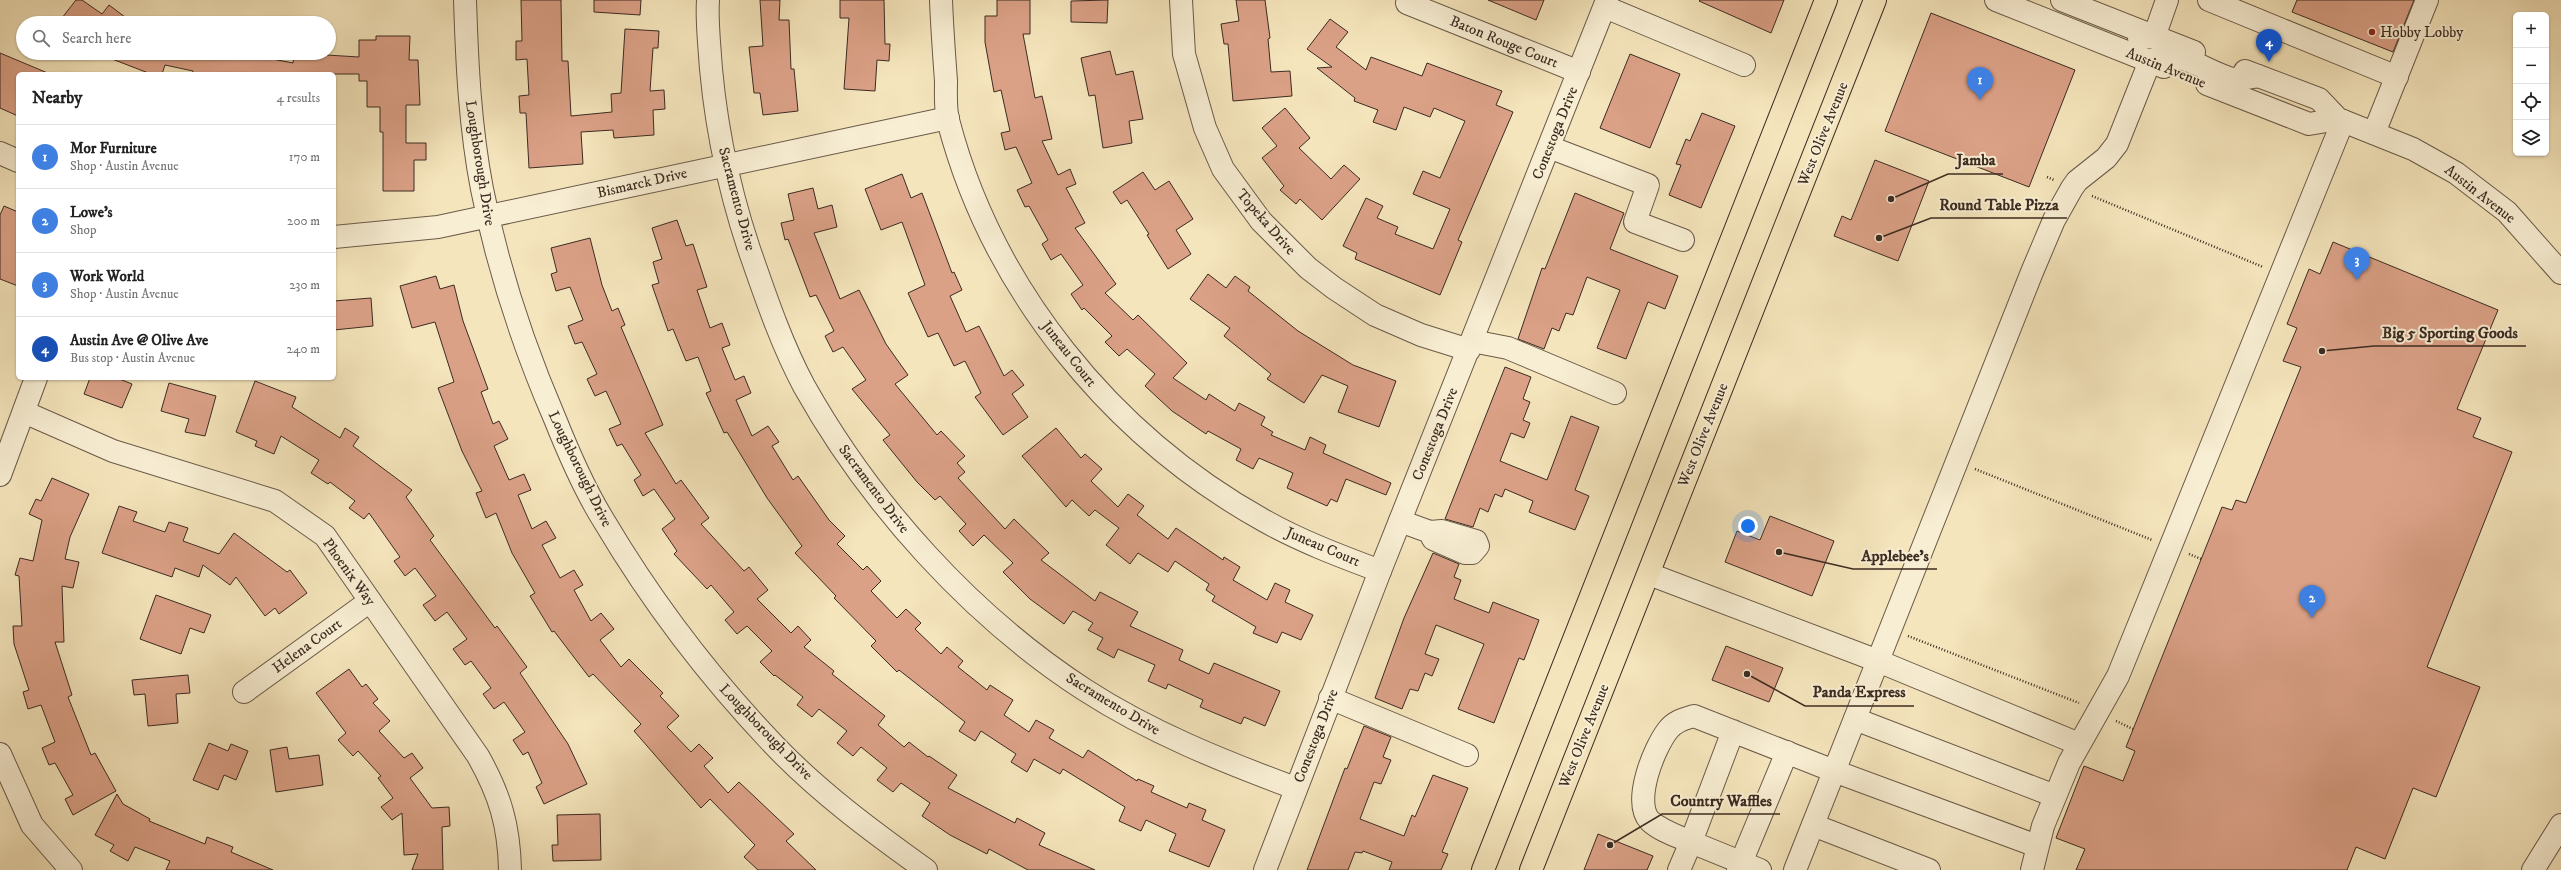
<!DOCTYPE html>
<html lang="en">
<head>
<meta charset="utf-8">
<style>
  :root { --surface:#fff; --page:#f6f6f6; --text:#222; --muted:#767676; --line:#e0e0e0; --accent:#0f766e }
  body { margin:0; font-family:"IM FELL DW Pica",serif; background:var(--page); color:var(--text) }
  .controls { position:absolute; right:12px; top:12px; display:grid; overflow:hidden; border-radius:6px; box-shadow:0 1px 3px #0004 }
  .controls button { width:36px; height:36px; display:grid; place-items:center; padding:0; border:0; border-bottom:1px solid var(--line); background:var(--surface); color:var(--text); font:20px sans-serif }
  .you { position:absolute; left:1748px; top:526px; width:14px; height:14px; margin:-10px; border:3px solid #fff; border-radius:50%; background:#1a73e8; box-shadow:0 0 0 6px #1a73e833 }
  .badge { display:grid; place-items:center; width:26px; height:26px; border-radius:50%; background:var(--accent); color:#fff; font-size:13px; font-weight:700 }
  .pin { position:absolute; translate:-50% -33px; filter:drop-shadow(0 1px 2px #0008) }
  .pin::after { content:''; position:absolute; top:21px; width:14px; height:12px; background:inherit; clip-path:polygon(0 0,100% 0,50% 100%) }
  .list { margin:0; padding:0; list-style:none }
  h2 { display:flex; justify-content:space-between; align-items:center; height:52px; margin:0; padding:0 16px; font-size:17px }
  h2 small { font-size:13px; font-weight:400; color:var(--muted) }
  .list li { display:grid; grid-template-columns:26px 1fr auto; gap:12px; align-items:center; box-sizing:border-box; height:64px; padding:0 16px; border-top:1px solid var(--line) }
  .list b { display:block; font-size:15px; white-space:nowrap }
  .list p { margin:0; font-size:13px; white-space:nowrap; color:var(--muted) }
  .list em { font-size:13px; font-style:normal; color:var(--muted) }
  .icon { flex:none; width:22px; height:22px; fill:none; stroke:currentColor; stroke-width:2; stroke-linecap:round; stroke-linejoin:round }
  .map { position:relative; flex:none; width:2561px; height:870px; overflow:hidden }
  .search { position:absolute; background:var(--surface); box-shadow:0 1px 3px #0004; left:16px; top:16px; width:320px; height:44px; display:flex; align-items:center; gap:10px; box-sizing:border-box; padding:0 14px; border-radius:22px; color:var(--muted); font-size:15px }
  .panel { position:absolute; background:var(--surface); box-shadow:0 1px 3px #0004; left:16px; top:72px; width:320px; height:308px; border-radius:6px }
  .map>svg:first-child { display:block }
  .building { fill:#dba187; stroke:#3c2b21 }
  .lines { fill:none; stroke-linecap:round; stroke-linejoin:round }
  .minor-casing { stroke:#6a5a48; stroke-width:24 }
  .major-casing { stroke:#3c2b21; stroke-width:24 }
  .path { stroke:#3c2b21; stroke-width:2.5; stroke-dasharray:1 2; stroke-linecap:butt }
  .minor { stroke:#f8eed3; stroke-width:22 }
  .major { stroke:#f5e5bc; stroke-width:22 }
  .poi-dot { fill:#8f2418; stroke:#f8eed3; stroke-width:1.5 }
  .labels { text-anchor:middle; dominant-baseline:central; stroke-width:4; stroke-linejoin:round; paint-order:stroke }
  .poi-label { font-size:15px; fill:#3c2b21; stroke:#f8eed3; text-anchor:start }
  .street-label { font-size:15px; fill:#3c2b21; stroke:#f8eed3 }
  .leader { fill:none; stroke:#3c2b21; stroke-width:1.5 }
  .callout-dot { fill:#3c2b21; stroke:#f8eed3; stroke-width:1.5 }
  .callout-label { font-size:16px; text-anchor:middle; font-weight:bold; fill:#3c2b21; stroke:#f8eed3; stroke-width:4; stroke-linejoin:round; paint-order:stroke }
</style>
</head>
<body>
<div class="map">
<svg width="2561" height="870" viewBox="0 0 2561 870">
  <rect width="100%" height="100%" fill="#f5e5bc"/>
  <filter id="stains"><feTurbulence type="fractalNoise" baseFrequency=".005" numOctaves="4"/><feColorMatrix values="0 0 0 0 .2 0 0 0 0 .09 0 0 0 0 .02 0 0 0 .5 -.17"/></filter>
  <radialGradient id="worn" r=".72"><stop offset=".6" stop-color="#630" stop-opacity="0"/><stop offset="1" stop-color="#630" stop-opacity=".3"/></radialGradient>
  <g class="building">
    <polygon points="76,0 82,0 102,14 109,5 133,23 58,23"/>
    <polygon points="521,0 561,0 562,61 568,61 571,116 612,112 611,94 621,93 625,29 659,31 658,48 653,48 650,91 664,90 665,109 653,110 654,135 614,138 613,130 581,132 583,164 529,168 526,113 520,113 519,96 529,95 527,59 516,60 516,41 522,41"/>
    <polygon points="594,0 641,0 640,15 594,12"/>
    <polygon points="760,0 780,0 779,20 789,20 791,69 794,69 798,111 763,115 760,93 754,93 749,47 763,46"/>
    <polygon points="840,0 884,0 885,44 890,44 889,61 877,60 875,91 844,89 849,18 840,18"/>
    <polygon points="997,0 1030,0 1030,34 1023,34 1035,98 1042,96 1052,139 1042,141 1058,175 1070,169 1076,184 1066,188 1085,223 1075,228 1116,284 1105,293 1133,320 1138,315 1187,363 1173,378 1206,400 1209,394 1235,411 1239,403 1265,417 1261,425 1273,432 1271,435 1305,450 1310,437 1326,445 1323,453 1391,483 1386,495 1346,479 1337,502 1331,499 1327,506 1287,488 1293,473 1259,458 1253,469 1236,460 1241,449 1208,431 1206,434 1172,411 1145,386 1155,374 1127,349 1119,356 1105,342 1112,336 1084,308 1082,310 1071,294 1083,285 1061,254 1051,260 1042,244 1048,240 1029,206 1025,207 1017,190 1032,183 1016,147 1005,150 1001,133 1010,131 1001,90 994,92 985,42 985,16 997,16"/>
    <polygon points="1108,0 1107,23 1071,22 1071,1"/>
    <polygon points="1236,0 1265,0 1270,38 1268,39 1271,72 1290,71 1292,96 1233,101 1228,44 1224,44 1221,24 1239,21"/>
    <polygon points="1488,0 1544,0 1536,20"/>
    <polygon points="1784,0 1771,33 1699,1 1700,0"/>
    <polygon points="2297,0 2414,0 2393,52 2292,12"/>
    <polygon points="1931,13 2075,70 2029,187 1885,131"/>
    <polygon points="1330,19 1348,32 1336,47 1366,70 1371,57 1422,76 1427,63 1502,91 1496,105 1513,112 1458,240 1462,242 1440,295 1355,259 1357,253 1343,246 1366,198 1383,206 1377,218 1398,227 1395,234 1433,249 1450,209 1413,194 1423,171 1440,178 1465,121 1434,108 1430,117 1404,107 1396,130 1373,122 1378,110 1354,101 1355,98 1317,68 1332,67 1307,49"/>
    <polygon points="376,36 410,36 409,60 418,60 420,105 406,105 406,143 426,143 426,160 414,160 414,191 383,191 383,132 380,132 380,107 367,107 367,81 359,81 359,74 192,74 193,71 165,65 162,74 151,74 99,54 257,53 257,56 293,63 294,53 359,57 359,40 376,40"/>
    <polygon points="1110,51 1116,75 1133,71 1143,119 1129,121 1132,143 1103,148 1095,95 1089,96 1081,58"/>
    <polygon points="0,53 50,74 18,74 18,116 0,108"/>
    <polygon points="1630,54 1680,74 1650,148 1600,128"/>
    <polygon points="1285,108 1310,138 1299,148 1331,179 1344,165 1360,179 1322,220 1300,199 1296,204 1280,190 1284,186 1262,158 1277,146 1262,128"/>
    <polygon points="1702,113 1735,126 1701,208 1669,195 1681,165 1676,164 1686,139 1690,141"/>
    <polygon points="1875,160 1929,181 1898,261 1834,236 1842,216 1851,220"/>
    <polygon points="1143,172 1155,190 1169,181 1193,219 1176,230 1191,254 1168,269 1147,235 1149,234 1127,200 1121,204 1113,192"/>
    <polygon points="902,174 911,198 922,193 952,273 954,272 962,290 950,296 966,332 979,326 1004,376 1012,370 1024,385 1012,394 1028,417 1003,435 975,397 981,393 965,361 954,366 938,333 928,337 908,293 925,285 902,222 881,230 865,189"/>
    <polygon points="813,188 818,209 832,205 837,227 814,233 840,299 859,290 886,344 908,375 895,384 937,435 941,431 965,456 957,463 965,472 958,478 1005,529 1014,519 1049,553 1041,560 1095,601 1100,592 1138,612 1130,626 1183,650 1179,660 1209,674 1214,663 1280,691 1265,726 1244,717 1241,724 1200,707 1203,700 1168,684 1166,689 1148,681 1155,665 1118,649 1114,658 1097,649 1103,638 1088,630 1093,623 1073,611 1064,624 1030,599 1003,572 1013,563 984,535 973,546 959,531 966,524 940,496 935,500 917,482 883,440 890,435 852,389 866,380 843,347 833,352 825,336 834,331 816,295 810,297 788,239 785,240 781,223 794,220 788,194"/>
    <polygon points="1575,193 1624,213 1610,249 1678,276 1665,309 1648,302 1626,359 1597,348 1620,290 1587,277 1573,315 1566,313 1559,331 1552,328 1544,349 1518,339 1542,268 1545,269"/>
    <polygon points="4,206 18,212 18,286 0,279 0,215"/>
    <polygon points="677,220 686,246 693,244 707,287 697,290 710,328 722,323 730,345 722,348 735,380 744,376 751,393 736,400 752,436 768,426 779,442 772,446 793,480 798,476 829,520 845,536 837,544 863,570 867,566 881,581 871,591 897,618 906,609 921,623 915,629 941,654 947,647 963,661 958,667 987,690 990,685 1013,700 1004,715 1029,732 1036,720 1054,730 1049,738 1083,758 1088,750 1137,781 1138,779 1154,786 1151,792 1187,808 1189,803 1206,810 1202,820 1225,830 1209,867 1169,851 1176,834 1146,820 1141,831 1119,821 1125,807 1063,769 1060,774 1034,759 1027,772 1011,762 1016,754 981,731 975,741 959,731 965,722 899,670 897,672 871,646 876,641 834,598 836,596 795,553 802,546 767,498 727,432 724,433 706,393 711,391 698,357 686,361 673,329 668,331 652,285 659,283 653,262 662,259 652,228"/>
    <polygon points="590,238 602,285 612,311 618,308 625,325 621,327 663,425 645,433 676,484 681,480 709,518 701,524 744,571 749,567 768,590 757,599 791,633 798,626 811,640 804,647 834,671 832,674 885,716 878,725 904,747 909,742 928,757 929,756 957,775 948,788 1015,823 1017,818 1045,833 1039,845 1095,870 1028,870 989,849 987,854 950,835 922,816 930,803 901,783 893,792 877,780 887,768 861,747 853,756 837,743 847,731 819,709 812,717 797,705 803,697 775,675 774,676 760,662 772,651 747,626 737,634 725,620 734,612 711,585 707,589 674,554 677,551 662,529 675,519 654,489 643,496 634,480 641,475 622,444 617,446 609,429 621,424 606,391 595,396 587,379 597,374 582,342 575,344 568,326 583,320 570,287 556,291 551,274 557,272 551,248"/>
    <polygon points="2333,242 2498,310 2457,409 2481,418 2473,437 2512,452 2427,667 2480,687 2436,797 2413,788 2385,859 2356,847 2347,870 2076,870 2085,849 2056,838 2084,766 2123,781 2135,751 2126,747 2222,507 2232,510 2236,500 2246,503 2301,367 2283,361 2297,328 2287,324 2309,269 2320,274"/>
    <polygon points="1208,274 1226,288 1235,276 1250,287 1248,291 1298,331 1353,365 1396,381 1379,427 1338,412 1348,386 1322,375 1304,403 1267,379 1271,374 1224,336 1230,328 1190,299"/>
    <polygon points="436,276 440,289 454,285 463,321 488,389 481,392 493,424 499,421 508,439 494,446 509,480 524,474 531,490 518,495 532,529 546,521 556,538 542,545 560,578 574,570 583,585 574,590 591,621 601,613 614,629 600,640 621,667 629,659 663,693 660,696 679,716 667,727 691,752 699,744 713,758 704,766 728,793 739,782 794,834 786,841 816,870 758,870 744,857 755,845 710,799 701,808 634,731 641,724 593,674 589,677 554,631 552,632 530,596 535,593 512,553 496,513 486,518 476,493 482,491 462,451 438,388 454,382 435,322 412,328 400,286"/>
    <polygon points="371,298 373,326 334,330 334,301"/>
    <polygon points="1505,367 1531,377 1523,399 1530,402 1523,420 1530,423 1524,438 1511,433 1500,461 1547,480 1571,416 1599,427 1575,490 1589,496 1575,530 1529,512 1533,501 1505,489 1502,497 1495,494 1488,512 1480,508 1473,527 1445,519"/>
    <polygon points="90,378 117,378 132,384 122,408 84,394"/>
    <polygon points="255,381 296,397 292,407 340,438 345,428 359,437 353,446 412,490 406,497 434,536 430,540 495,628 497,626 527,667 520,673 568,744 587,784 544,804 536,787 542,783 528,752 523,755 513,740 525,732 504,702 494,709 483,694 491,688 471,661 465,665 453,649 467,639 447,612 435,621 423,605 436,596 415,568 405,576 394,561 400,557 369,513 364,519 349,508 355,501 330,482 328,484 311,473 319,460 281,436 274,454 255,446 257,441 236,432"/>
    <polygon points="169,383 216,396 205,436 185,432 189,419 161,411"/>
    <polygon points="1056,428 1081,458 1085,454 1102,469 1091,481 1118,507 1128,494 1144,506 1137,515 1168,539 1176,528 1223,560 1224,557 1240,567 1233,580 1267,600 1275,583 1290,590 1285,602 1313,615 1301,640 1282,632 1277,643 1253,633 1256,627 1212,601 1215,596 1206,590 1209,584 1175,561 1168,572 1138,553 1130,564 1106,545 1119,528 1095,510 1089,516 1072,500 1066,507 1022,456"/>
    <polygon points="52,478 89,494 70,537 65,559 79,562 73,588 62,586 64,642 55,642 72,695 68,697 91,755 95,753 116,791 73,815 65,799 73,795 55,763 49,765 42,748 55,742 41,705 28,709 23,692 29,690 14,644 13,626 22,626 19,576 15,575 20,558 33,561 42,520 29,514 36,499 41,501"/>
    <polygon points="119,506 137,512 133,521 165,532 169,522 188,528 183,541 219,554 234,533 287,572 290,570 307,593 279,614 275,608 265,616 236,577 230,585 203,565 199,577 175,568 172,577 102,553"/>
    <polygon points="1770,516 1834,541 1812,596 1725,562 1737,531 1760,540"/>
    <polygon points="1433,553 1459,564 1454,577 1461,580 1454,599 1489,613 1493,602 1539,620 1524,660 1519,658 1494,723 1458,709 1484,644 1436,625 1425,654 1439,659 1432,676 1425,673 1418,691 1410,689 1402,709 1375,698 1404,618"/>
    <polygon points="156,595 211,615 204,633 190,628 181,654 140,639"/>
    <polygon points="1726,646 1783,668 1769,702 1712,680"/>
    <polygon points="349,669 362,687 366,684 378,699 373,703 390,721 379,731 404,758 412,753 423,768 410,778 432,808 449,807 450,826 442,827 443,870 412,870 418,854 404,855 402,813 392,820 381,807 393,798 378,778 381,776 358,751 353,756 338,740 346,733 316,693"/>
    <polygon points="188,675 190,693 176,694 178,723 148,726 145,694 134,695 132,680"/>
    <polygon points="1364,726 1391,737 1383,757 1391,760 1381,784 1374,782 1360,819 1404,836 1412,815 1415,817 1433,775 1468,788 1442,852 1448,854 1441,870 1389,870 1392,862 1363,851 1362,853 1355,852 1348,870 1307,870 1345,768 1347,769"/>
    <polygon points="209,743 228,751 231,744 248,751 236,780 224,775 218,790 193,780"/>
    <polygon points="287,747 289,759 319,755 323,785 276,792 270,750"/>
    <polygon points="117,794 123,804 150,819 149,821 205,844 207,837 233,847 231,852 273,870 166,870 170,861 135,847 128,861 110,851 114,845 95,835"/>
    <polygon points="600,814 601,860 553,861 552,845 558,845 557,815"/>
    <polygon points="1598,834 1653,856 1647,870 1584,870"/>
  </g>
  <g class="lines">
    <defs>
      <g id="minor">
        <path d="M465 0C467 64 470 127 482 189 498 269 523 345 555 419 569 454 584 489 604 521 652 602 710 678 775 746 820 793 873 832 926 870"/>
        <path d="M708 0C707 14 708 28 709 42 713 112 727 183 749 249 765 295 781 343 804 386 870 504 971 616 1085 690 1150 732 1222 761 1295 788"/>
        <path d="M941 0C942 27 944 54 946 81 946 94 945 108 948 120 992 289 1111 435 1263 520 1300 541 1340 556 1380 571"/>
        <polyline points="1181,0 1184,54 1205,128 1223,169 1261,221 1308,268 1334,288 1375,315 1421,335 1469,350"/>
        <polyline points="1996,0 2164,67"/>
        <polyline points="2062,0 2194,52"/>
        <polyline points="2209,0 2397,77"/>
        <polyline points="1407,3 1579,72"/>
        <polyline points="1605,7 1744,65"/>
        <polyline points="2139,38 2154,37 2167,0"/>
        <polyline points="2245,71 2319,99 2338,119 2413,149 2456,173 2507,212 2561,273"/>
        <polyline points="2207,84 2309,124 2338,119"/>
        <polyline points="2374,133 2427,0"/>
        <polyline points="1549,147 1648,185 1635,222 1683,240"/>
        <polyline points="0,153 18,161"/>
        <polyline points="334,237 438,227 948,118"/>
        <polyline points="1472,341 1508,348 1615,393"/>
        <path d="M24 412 113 451 275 501 325 536 478 756C500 795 509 825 510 870"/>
        <polyline points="0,475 36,378"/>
        <polyline points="1400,521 1430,532 1442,531 1476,541 1478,546 1472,553 1465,553 1433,539 1430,532"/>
        <polyline points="1649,574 1878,661 2079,744"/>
        <polyline points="244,692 370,601"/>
        <polyline points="1330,698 1467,755"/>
        <polyline points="1855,719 2055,796"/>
        <path d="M1733 731 1691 842C1677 836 1661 831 1650 821 1632 802 1654 748 1668 730 1675 721 1684 719 1694 716L1834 771 2037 846"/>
        <polyline points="0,754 32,825 71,870"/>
        <polyline points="1813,825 1929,870"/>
        <polyline points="1265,870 1380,571 1607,0"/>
        <polyline points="1679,870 1691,842 1760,870"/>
        <polyline points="1738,870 1787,752"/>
        <path d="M1795 870 2032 272 2054 220 2072 188 2077 181 2106 158 2117 144 2150 61C2178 46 2207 73 2233 79 2240 80 2251 77 2258 76"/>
        <polyline points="2032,870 2043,826 2069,763 2118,676 2343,121"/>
        <polyline points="2533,870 2561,825"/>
      </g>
      <g id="major">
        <polyline points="1483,870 1826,0"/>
        <polyline points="1531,870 1875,0"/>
      </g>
    </defs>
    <use href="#minor" class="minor-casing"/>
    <use href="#major" class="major-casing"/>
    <g class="path">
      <polyline points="2047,177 2054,180"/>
      <polyline points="2092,196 2263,267"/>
      <polyline points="1975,469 2152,540"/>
      <polyline points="2189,554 2201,559"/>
      <polyline points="1908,636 2079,703"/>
      <polyline points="2116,721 2133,729"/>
    </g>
    <use href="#minor" class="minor"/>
    <use href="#major" class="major"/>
  </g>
  <circle class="poi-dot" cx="2372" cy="32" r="4"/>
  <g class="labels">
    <g class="poi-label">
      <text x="2380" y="32">Hobby Lobby</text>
    </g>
    <g class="street-label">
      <text transform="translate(1504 42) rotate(22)">Baton Rouge Court</text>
      <text transform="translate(2166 68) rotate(22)">Austin Avenue</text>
      <text transform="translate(1555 133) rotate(-68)">Conestoga Drive</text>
      <text transform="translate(1823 134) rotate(-68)">West Olive Avenue</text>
      <text transform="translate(480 163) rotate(81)">Loughborough Drive</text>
      <text transform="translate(642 183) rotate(-13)">Bismarck Drive</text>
      <text transform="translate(2480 194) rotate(38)">Austin Avenue</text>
      <text transform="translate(737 199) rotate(75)">Sacramento Drive</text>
      <text transform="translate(1266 222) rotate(49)">Topeka Drive</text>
      <text transform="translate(1069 354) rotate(52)">Juneau Court</text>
      <text transform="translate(1435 434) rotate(-68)">Conestoga Drive</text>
      <text transform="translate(1703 435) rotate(-68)">West Olive Avenue</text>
      <text transform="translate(580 469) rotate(64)">Loughborough Drive</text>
      <text transform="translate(874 489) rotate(53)">Sacramento Drive</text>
      <text transform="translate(1323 547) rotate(23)">Juneau Court</text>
      <text transform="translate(349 572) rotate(54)">Phoenix Way</text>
      <text transform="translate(307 646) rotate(-36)">Helena Court</text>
      <text transform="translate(1113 704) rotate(31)">Sacramento Drive</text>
      <text transform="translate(766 732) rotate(46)">Loughborough Drive</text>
      <text transform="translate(1316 736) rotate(-69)">Conestoga Drive</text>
      <text transform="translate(1584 736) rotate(-68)">West Olive Avenue</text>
    </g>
  </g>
  <path class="leader" d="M1891 199L1948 174H2003M1879 238L1931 218H2067M2322 351L2374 346H2526M1779 552L1853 569H1937M1747 674L1805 706H1914M1610 845L1662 814H1780"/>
  <g class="callout-dot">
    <circle cx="1891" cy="199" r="4"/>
    <circle cx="1879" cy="238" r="4"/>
    <circle cx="2322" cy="351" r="4"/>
    <circle cx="1779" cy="552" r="4"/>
    <circle cx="1747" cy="674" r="4"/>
    <circle cx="1610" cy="845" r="4"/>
  </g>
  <g class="callout-label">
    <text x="1976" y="165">Jamba</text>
    <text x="1999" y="210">Round Table Pizza</text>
    <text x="2450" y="338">Big 5 Sporting Goods</text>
    <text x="1895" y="561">Applebee's</text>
    <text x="1859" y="697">Panda Express</text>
    <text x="1721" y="806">Country Waffles</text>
  </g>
  <rect width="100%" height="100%" filter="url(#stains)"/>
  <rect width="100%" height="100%" fill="url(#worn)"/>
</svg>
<div class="controls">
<button>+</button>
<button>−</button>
<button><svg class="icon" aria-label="locate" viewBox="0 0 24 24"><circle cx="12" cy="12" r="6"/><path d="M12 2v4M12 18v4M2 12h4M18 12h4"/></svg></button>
<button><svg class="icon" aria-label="layers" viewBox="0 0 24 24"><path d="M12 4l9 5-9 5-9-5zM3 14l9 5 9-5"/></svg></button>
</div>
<div class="you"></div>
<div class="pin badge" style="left:1980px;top:100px;background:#3f7fe0">1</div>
<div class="pin badge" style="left:2312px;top:618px;background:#3f7fe0">2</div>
<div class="pin badge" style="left:2357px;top:280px;background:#3f7fe0">3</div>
<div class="pin badge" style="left:2269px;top:62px;background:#1a4fb4">4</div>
<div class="search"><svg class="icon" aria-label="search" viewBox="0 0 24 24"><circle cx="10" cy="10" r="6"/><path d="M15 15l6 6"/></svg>Search here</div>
<section class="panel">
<h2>Nearby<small>4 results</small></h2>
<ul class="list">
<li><span class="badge" style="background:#3f7fe0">1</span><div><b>Mor Furniture</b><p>Shop · Austin Avenue</p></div><em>170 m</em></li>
<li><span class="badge" style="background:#3f7fe0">2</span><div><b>Lowe's</b><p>Shop</p></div><em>200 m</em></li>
<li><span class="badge" style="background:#3f7fe0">3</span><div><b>Work World</b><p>Shop · Austin Avenue</p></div><em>230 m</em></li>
<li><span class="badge" style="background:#1a4fb4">4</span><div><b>Austin Ave @ Olive Ave</b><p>Bus stop · Austin Avenue</p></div><em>240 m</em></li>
</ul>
</section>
</div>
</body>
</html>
